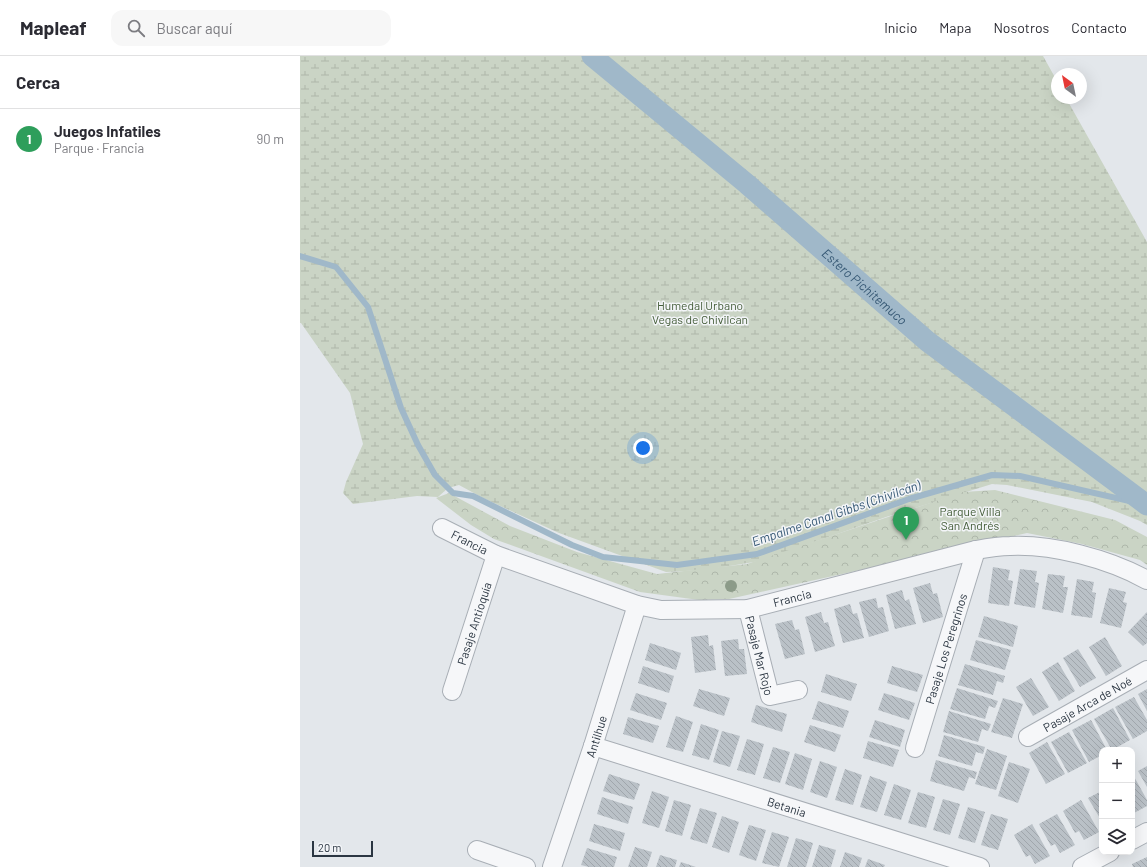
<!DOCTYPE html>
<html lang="es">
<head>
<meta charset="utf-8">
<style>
  :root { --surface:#fff; --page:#f7f7f7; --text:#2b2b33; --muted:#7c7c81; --line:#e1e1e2; --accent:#2563eb }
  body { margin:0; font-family:Barlow,sans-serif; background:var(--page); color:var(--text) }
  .controls { position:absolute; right:12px; bottom:12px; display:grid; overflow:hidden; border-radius:8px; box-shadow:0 4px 16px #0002 }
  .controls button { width:36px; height:36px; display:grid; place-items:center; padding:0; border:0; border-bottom:1px solid var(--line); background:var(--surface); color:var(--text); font:20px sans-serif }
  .compass { position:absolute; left:751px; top:12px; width:36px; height:36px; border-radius:50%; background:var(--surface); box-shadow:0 4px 16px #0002; rotate:327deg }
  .scale { position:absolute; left:12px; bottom:10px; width:61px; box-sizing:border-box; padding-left:4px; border:2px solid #2b3642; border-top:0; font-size:11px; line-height:14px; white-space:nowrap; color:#2b3642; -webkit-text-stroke:3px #f3f5f8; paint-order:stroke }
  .you { position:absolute; left:343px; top:392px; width:14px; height:14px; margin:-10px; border:3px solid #fff; border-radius:50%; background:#1a73e8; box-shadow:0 0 0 6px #1a73e833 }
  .badge { display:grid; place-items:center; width:26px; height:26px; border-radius:50%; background:var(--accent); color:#fff; font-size:13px; font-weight:700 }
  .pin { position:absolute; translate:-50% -33px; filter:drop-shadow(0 1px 2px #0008) }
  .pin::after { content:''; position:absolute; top:21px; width:14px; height:12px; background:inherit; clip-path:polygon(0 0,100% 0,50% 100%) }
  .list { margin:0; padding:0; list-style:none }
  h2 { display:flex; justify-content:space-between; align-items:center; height:52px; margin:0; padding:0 16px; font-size:17px }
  h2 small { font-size:13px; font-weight:400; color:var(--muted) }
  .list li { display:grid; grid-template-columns:26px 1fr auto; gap:12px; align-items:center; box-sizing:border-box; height:60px; padding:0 16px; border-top:1px solid var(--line) }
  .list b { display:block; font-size:15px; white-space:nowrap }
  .list p { margin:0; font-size:13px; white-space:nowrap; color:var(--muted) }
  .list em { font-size:13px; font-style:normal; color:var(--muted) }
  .icon { flex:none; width:22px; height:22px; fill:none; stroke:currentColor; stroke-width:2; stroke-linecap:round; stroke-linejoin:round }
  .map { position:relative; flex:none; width:847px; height:811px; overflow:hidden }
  header { display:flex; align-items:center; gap:24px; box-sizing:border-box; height:56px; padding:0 20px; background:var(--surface); border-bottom:1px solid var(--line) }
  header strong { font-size:19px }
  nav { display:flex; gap:22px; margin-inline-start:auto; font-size:14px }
  .search { width:280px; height:36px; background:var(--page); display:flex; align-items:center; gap:10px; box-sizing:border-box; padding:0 14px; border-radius:12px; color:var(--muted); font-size:15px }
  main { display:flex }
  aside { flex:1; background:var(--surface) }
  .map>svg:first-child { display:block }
  .wetland { fill:url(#wetland-marsh) }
  .park { fill:url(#park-crowns) }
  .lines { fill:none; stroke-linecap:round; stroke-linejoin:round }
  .stream { stroke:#a0b8c9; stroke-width:6 }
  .canal { stroke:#a0b8c9; stroke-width:21 }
  .building { fill:url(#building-back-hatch) }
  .minor-casing { stroke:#a8aeb5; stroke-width:20 }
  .minor { stroke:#f6f7f9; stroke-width:18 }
  .tree { fill:#8c9b89 }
  .labels { text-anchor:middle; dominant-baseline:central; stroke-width:3; stroke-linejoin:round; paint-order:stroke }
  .park-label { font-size:12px; fill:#445d39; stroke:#f3f5f8 }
  .street-label { font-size:12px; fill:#2b3642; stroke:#f3f5f8 }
  .water-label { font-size:13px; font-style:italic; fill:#375975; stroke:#f3f5f8 }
</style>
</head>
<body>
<header>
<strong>Mapleaf</strong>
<div class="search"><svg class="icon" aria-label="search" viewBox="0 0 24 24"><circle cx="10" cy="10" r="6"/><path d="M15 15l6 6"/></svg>Buscar aquí</div>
<nav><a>Inicio</a><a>Mapa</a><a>Nosotros</a><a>Contacto</a></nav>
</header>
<main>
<aside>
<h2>Cerca<small></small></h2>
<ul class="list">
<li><span class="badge" style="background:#2e9e5b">1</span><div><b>Juegos Infatiles</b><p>Parque · Francia</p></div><em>90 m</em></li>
</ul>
</aside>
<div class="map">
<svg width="847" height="811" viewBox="0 0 847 811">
  <defs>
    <pattern id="wetland-marsh" width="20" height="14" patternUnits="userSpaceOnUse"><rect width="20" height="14" fill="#cad4c5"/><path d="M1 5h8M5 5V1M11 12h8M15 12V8" fill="none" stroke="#aeb7aa"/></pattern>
    <pattern id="park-crowns" width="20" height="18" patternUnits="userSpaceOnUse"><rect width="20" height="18" fill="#cad4c5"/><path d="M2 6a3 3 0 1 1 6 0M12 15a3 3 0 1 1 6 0" fill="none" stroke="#aeb7aa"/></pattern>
    <pattern id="building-back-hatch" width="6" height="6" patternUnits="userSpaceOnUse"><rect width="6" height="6" fill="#bac1c7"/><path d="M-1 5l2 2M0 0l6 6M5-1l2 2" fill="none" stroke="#a0a6ac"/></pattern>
  </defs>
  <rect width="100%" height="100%" fill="#e3e7eb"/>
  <polygon class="wetland" points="0,0 743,0 757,25 757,42 766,42 847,186 847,469 840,465 792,446 707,429 692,428 586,461 460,505 405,514 366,516 259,477 183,442 159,429 148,432 138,441 117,440 53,448 43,437 46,426 63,388 50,337 1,267 0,267"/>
  <polygon class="park" points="695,434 815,464 847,481 847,509 840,504 782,488 727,477 429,543 399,544 340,536 194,483 171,469 136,442 149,437 210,470 277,496 357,518 447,508 663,436"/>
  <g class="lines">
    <polyline class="stream" points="0,200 36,211 68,251 101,352 118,389 135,419 153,437 173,440 272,489 303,501 377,509 457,498 609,443 692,419 720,420 847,449"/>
    <path class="canal" id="s1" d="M292 0 447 128 627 285 847 449"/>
  </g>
  <g class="building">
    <polygon points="693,511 710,514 708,524 713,525 709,550 688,547"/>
    <polygon points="720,513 737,515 735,526 739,527 735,552 714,548"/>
    <polygon points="748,518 765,520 763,531 768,531 763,557 742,553"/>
    <polygon points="777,523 794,526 792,536 796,537 792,562 771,559"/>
    <polygon points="630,527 633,538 637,537 643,561 623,567 613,532"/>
    <polygon points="809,532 826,536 823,546 827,547 821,572 800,567"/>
    <polygon points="602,534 605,545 609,543 616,568 595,573 586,539"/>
    <polygon points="576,542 578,552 583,551 589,575 569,581 559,546"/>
    <polygon points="550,548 553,558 557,557 564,582 543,587 534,553"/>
    <polygon points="521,556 524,567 528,566 535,590 515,596 505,561"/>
    <polygon points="847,556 847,587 843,590 828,576"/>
    <polygon points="684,560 718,570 713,591 678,581"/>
    <polygon points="492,564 495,574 499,573 505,598 485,603 475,568"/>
    <polygon points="408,579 409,590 413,589 416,614 395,617 391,581"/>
    <polygon points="805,581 822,610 806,620 789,591"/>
    <polygon points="438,583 439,593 444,593 447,618 425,620 421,585"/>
    <polygon points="676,584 711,594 705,614 670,604"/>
    <polygon points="350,587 381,597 376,614 345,604"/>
    <polygon points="778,593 796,622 780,631 763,602"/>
    <polygon points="758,606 775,635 759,645 742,616"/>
    <polygon points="665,608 705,620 703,627 697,625 693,639 658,629"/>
    <polygon points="343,610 374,620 369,637 338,627"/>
    <polygon points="592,610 623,619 617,636 587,627"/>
    <polygon points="526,618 557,628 551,645 521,636"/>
    <polygon points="731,622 749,651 733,660 716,631"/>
    <polygon points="657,632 698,645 695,652 689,650 685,663 650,653"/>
    <polygon points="399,633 430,642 424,660 393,650"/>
    <polygon points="847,633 847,655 838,638"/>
    <polygon points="336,637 367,647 361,664 330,654"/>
    <polygon points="584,637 615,647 609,664 578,654"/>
    <polygon points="834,641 847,664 847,675 833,683 815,651"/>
    <polygon points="703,642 723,648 712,682 691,676"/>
    <polygon points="518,645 549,655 543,672 512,663"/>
    <polygon points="456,649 487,658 482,676 451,666"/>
    <polygon points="813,652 830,684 812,694 794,663"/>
    <polygon points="649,655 691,668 688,675 682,673 678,686 643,676"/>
    <polygon points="376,660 393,666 383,696 366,691"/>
    <polygon points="328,661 359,670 353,687 323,678"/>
    <polygon points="575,664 605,674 600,691 569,681"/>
    <polygon points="791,664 807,694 802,694 802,699 789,706 772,674"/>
    <polygon points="401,668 419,674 409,704 392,699"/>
    <polygon points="510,669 541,679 535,696 504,686"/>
    <polygon points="422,675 440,680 430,711 413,706"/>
    <polygon points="769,676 787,707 768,717 751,686"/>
    <polygon points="644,679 685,691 683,698 676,696 672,710 638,700"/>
    <polygon points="447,683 464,688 455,719 437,714"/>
    <polygon points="568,685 599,694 593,711 563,702"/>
    <polygon points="747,686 765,718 746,728 729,697"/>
    <polygon points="473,691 490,696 480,727 463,722"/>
    <polygon points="687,693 707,700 696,734 675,728"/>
    <polygon points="495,697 512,703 503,734 485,728"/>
    <polygon points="636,704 677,716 675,723 669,721 664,735 630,725"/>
    <polygon points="520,705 537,711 527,742 510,736"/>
    <polygon points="709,706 730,713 718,747 698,740"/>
    <polygon points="847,710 847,731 838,715"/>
    <polygon points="545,713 562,719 553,749 535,744"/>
    <polygon points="832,717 847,744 847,750 834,757 832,752"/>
    <polygon points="309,718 340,728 334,744 303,735"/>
    <polygon points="570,720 587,726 577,756 560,751"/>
    <polygon points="594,728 611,734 601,764 584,759"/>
    <polygon points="352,735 369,741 359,772 342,767"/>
    <polygon points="802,735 802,764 801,764 788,742"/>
    <polygon points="618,736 635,741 626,772 608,767"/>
    <polygon points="302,741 333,751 328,768 297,758"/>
    <polygon points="643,743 660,748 650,779 633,774"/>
    <polygon points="374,744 391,749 382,780 365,775"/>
    <polygon points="781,744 799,776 784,784 779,775 775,777 763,755"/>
    <polygon points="668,751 685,756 675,787 658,782"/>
    <polygon points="400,752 417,757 407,788 390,783"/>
    <polygon points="691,758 708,763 698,794 681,789"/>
    <polygon points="757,758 775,789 760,797 755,788 751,790 739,768"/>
    <polygon points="422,760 439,766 429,797 412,791"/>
    <polygon points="294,768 325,777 320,795 289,785"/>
    <polygon points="732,768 750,800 735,808 730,799 726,801 714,779"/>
    <polygon points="449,769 466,774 456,805 439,799"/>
    <polygon points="472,776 489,781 479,811 462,807"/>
    <polygon points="496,782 513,787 506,811 487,811"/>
    <polygon points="519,789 536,794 531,811 512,811"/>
    <polygon points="335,791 352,796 347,811 328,811"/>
    <polygon points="287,792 317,801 314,811 289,811 281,809"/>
    <polygon points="545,796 562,802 559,811 540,811"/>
    <polygon points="360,799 377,804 375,811 356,811"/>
    <polygon points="847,801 847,811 833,811 832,808"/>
    <polygon points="568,803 585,809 584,811 565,811"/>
    <polygon points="381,806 396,811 379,811"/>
  </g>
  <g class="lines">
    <defs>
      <g id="minor">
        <path id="s2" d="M142 472 196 499 337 549 361 554 448 553 676 494C687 492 698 490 710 490 753 488 809 503 847 524"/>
        <path id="s3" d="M448 553 470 640 498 634"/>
        <path id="s4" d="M152 635 196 499"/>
        <path id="s5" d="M728 681 847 614"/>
        <path id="s6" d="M293 690 680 811"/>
        <path id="s7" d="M615 692 676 494"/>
        <polyline points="832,784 847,776"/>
        <polyline points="177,794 226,811"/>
        <path id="s8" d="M252 811 293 690 337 549"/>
        <polyline points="782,811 810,796"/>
      </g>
    </defs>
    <use href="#minor" class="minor-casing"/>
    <use href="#minor" class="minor"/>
  </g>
  <circle class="tree" cx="431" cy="530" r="6"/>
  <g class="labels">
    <g class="park-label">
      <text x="400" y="249">Humedal Urbano<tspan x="400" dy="14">Vegas de Chivilcan</tspan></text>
      <text x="670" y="455">Parque Villa<tspan x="670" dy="14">San Andrés</tspan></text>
    </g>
    <g class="street-label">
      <text stroke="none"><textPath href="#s2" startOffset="31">Francia</textPath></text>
      <text stroke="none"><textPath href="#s2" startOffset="367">Francia</textPath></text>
      <text stroke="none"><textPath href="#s4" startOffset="71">Pasaje Antioquía</textPath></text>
      <text stroke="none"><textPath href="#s7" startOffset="104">Pasaje Los Peregrinos</textPath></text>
      <text stroke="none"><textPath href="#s3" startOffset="48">Pasaje Mar Rojo</textPath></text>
      <text stroke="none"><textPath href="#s5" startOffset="68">Pasaje Arca de Noé</textPath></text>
      <text stroke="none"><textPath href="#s8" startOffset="138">Antilhue</textPath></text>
      <text stroke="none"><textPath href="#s6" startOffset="203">Betania</textPath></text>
    </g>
    <g class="water-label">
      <text stroke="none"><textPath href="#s1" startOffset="357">Estero Pichitemuco</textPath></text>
      <text transform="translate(536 457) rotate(-19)">Empalme Canal Gibbs (Chivilcán)</text>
    </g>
  </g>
</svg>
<div class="controls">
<button>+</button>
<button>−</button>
<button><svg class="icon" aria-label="layers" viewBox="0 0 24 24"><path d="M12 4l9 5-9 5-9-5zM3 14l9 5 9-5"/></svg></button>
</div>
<svg class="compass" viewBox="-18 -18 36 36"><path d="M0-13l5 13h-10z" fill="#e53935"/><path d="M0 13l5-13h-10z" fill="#7c7c81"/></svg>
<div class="scale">20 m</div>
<div class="you"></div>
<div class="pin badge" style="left:606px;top:484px;background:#2e9e5b">1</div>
</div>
</main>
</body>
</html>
